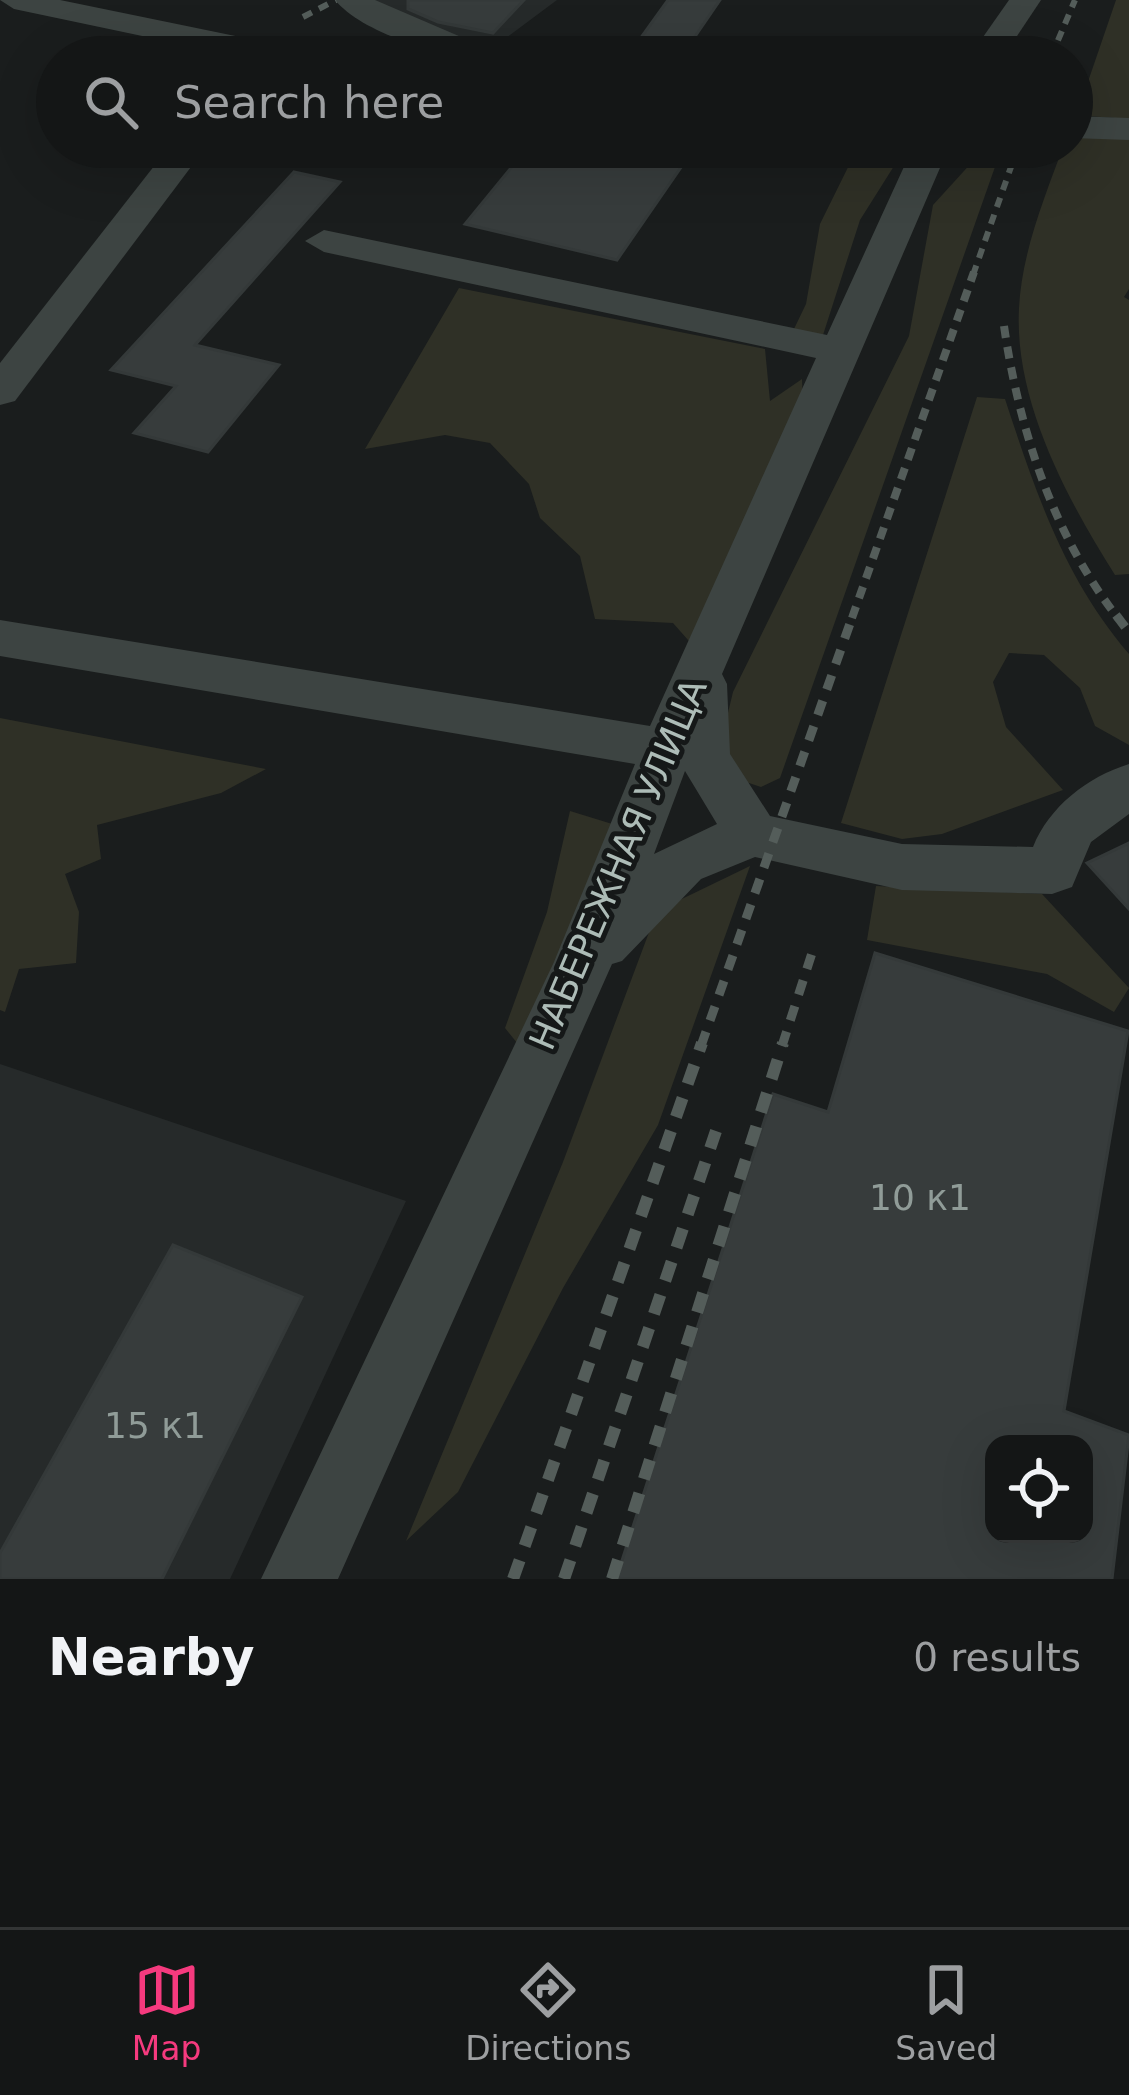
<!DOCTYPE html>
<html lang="en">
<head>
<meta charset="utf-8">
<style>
  :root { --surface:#141616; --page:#212323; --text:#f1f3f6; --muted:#9d9fa1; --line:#333535; --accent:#f53a7e }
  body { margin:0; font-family:"DejaVu Sans",sans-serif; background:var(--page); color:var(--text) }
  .controls { position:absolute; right:36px; bottom:36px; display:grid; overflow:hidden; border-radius:24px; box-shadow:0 12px 48px #0002 }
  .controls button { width:108px; height:108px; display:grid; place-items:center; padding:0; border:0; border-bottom:3px solid var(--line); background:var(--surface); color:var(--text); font:60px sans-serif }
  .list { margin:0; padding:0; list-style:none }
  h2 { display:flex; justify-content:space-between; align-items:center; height:156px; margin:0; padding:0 48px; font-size:51px }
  h2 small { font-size:39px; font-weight:400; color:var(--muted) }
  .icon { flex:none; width:66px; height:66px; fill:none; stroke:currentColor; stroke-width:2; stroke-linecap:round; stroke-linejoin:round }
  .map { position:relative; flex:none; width:1129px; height:1579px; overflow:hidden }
  .search { position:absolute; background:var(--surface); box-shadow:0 12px 48px #0002; left:36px; right:36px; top:36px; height:132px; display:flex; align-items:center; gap:30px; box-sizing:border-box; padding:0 42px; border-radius:66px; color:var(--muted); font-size:45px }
  .sheet { height:348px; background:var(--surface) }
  nav { display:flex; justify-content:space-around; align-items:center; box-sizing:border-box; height:168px; border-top:3px solid var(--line); background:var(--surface); font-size:33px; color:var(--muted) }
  nav a { display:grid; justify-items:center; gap:6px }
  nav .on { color:var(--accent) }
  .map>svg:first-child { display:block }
  .built { fill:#262a2a }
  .green { fill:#2f3026 }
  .building { fill:#373c3c; stroke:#343939; stroke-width:3; fill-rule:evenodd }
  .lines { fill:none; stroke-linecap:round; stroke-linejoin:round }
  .minor { fill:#3d4442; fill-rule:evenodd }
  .rail-far3 { stroke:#545d5a; stroke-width:6; stroke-dasharray:10 8; stroke-linecap:butt }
  .rail-far2 { stroke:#545d5a; stroke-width:8; stroke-dasharray:12 9; stroke-linecap:butt }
  .rail-far1 { stroke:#545d5a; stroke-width:9; stroke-dasharray:15 12; stroke-linecap:butt }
  .rail { stroke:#545d5a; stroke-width:12; stroke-dasharray:20 15; stroke-linecap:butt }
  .labels { text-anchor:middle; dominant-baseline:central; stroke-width:10; stroke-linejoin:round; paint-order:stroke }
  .street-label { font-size:36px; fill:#adbcb7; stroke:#151818 }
  .near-number-label { font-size:36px; fill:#909c98 }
</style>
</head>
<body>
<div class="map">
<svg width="1129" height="1579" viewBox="0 0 1129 1579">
  <rect width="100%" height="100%" fill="#1a1d1d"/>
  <g class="built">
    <polygon points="370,0 557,0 487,52"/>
    <polygon points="0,1064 406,1201 230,1579 0,1579"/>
  </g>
  <g class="green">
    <polygon points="1116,0 1129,0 1129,119 1087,116 1081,102"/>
    <path d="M1087 132 1129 136V289L1124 297 1129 300V574L1115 575C1067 499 1014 401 1019 308 1022 252 1044 199 1063 147H1072V140Z"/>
    <polygon points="858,147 906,147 860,220 823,335 794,329 806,304 820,224"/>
    <polygon points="993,147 1002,147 780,778 761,787 740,780 719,750 733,692 909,336 933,205 974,160"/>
    <polygon points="459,288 765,349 770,401 802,379 803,407 696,649 673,623 595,619 580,556 540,518 529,484 490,443 445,435 365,449"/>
    <path d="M977 397 1005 399C1036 493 1064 578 1129 654V745L1095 726 1080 688 1044 655 1009 653 993 682 1006 727 1063 790 942 834 902 839 841 823Z"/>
    <polygon points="0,718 266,769 221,793 97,825 101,859 65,874 79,912 76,963 19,969 5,1012 0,1010"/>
    <polygon points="570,811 622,827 526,1054 505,1028 547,912"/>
    <polygon points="750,866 658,1125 563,1288 458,1492 406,1541 563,1162 657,911"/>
    <polygon points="876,886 1042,894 1129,988 1114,1012 1047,974 867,940"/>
  </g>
  <g class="building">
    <polygon points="408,0 524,0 493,33 438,22 408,9"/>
    <polygon points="668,0 720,0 681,57 632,50"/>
    <polygon points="528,147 695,147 617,260 465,224"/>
    <polygon points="294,172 340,182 195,345 279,365 208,452 134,433 176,386 111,370"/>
    <polygon points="1129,843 1129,909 1087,863"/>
    <path d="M875 953 1128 1031 1064 1411 1129 1435 1112 1579H616L773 1094 828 1112ZM994 1444H1084V1534H994Z"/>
    <polygon points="173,1245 302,1297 162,1579 0,1579 0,1553"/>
  </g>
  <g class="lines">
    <g class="minor">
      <polygon points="0,0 60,0 265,42 281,52 278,57 242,57 14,9"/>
      <path d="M335 0H375L489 49 494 56C451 61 364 35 335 0Z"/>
      <polygon points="1009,0 1041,0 1003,57 969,57"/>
      <polygon points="1072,116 1129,118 1129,140 1072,138"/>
      <polygon points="169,147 206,147 15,401 0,405 0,363"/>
      <path d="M913 147H949L722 674 727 684 730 754 770 816 902 844 1033 847C1049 807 1087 777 1129 764V814L1091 842 1072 887 1052 894 902 890 755 857 701 879 622 961 612 964 338 1579H261L554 962 635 764 0 656V620L650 726 816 358 324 252 305 241 324 230 827 335ZM685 771 717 824 654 854Z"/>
    </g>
    <g class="rail-far3">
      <polyline points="303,17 336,0"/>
      <polyline points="1051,57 1075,0"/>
      <polyline points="973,275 1018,147"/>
    </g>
    <g class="rail-far2">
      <path d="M1004 326C1019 429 1053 535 1118 618"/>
      <polyline points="852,618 974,272"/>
    </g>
    <g class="rail-far1">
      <polyline points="1116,615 1129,632"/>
      <polyline points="701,1046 853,615"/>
      <polyline points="782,1046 812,953"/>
    </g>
    <g class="rail">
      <polyline points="513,1579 702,1043"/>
      <polyline points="564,1579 716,1131"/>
      <polyline points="612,1579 783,1043"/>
    </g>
  </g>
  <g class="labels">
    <g class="street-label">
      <text transform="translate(618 864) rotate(-67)">НАБЕРЕЖНАЯ УЛИЦА</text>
    </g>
    <g class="near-number-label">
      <text x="920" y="1197">10 к1</text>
      <text x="155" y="1425">15 к1</text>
    </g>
  </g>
</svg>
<div class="controls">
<button><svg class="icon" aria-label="locate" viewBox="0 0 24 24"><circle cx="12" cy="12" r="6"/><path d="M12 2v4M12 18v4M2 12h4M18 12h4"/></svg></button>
</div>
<div class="search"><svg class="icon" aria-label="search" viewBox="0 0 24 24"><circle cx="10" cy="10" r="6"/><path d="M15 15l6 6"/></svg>Search here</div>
</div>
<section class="sheet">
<h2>Nearby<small>0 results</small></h2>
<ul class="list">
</ul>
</section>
<nav>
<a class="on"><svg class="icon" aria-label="map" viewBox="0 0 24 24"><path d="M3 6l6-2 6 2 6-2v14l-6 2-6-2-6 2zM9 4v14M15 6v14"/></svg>Map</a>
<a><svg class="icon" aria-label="directions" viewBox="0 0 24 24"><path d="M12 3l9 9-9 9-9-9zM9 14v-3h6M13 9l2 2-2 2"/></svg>Directions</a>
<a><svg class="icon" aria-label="saved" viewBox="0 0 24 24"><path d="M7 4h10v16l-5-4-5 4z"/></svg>Saved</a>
</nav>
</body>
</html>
